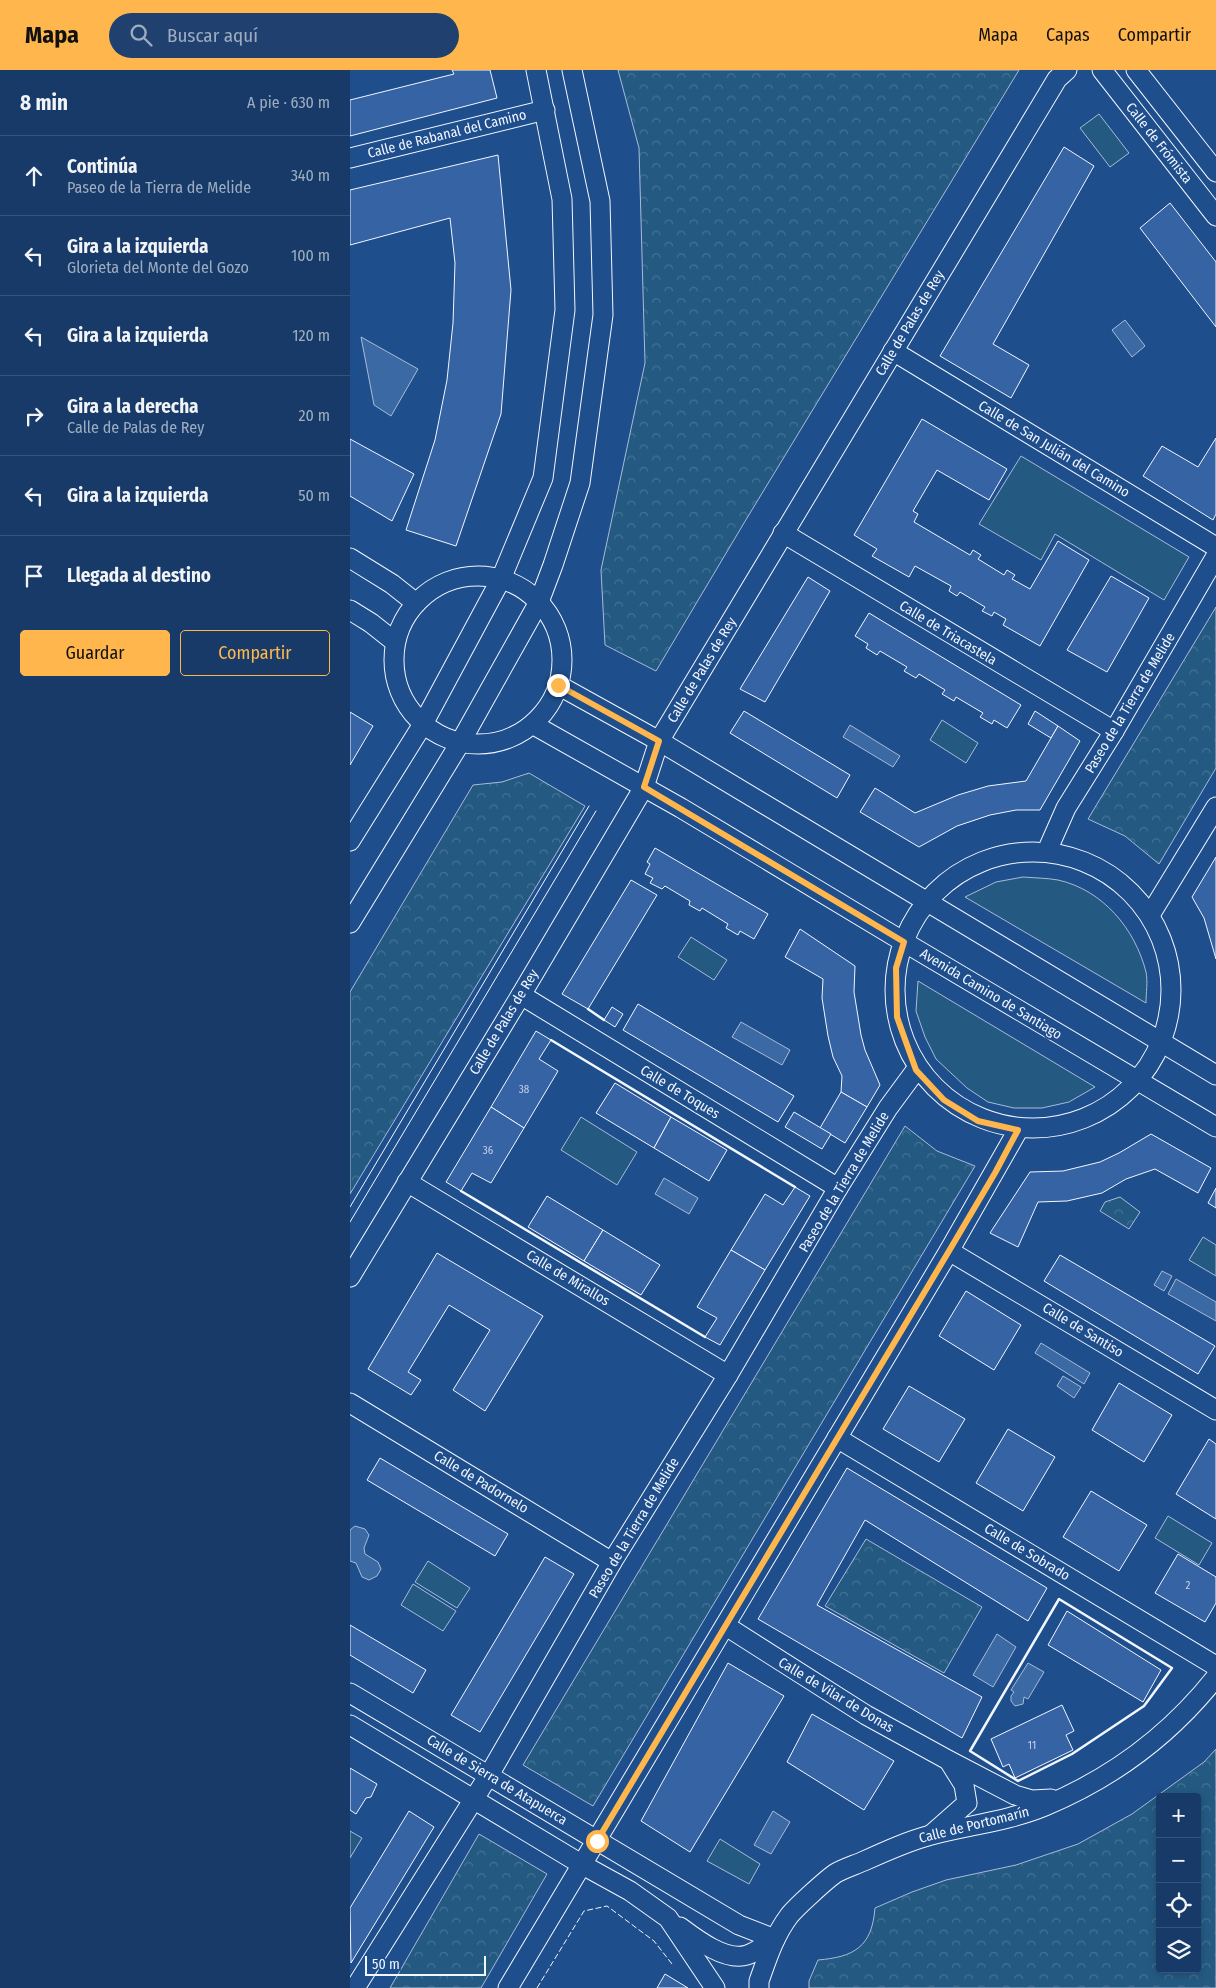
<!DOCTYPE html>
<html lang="es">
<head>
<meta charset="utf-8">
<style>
  :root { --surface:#173a69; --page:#20416f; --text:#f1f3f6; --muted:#9eadc0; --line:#36547d; --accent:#ffb74d }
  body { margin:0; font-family:"Fira Sans Condensed",sans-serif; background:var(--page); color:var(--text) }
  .controls { position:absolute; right:15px; bottom:15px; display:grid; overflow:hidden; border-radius:5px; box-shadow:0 2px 8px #0003 }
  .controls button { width:45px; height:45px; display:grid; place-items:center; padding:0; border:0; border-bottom:1px solid var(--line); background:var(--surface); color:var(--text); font:25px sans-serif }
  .scale { position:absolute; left:15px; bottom:12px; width:121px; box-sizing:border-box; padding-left:5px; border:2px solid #f2f6ff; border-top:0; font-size:14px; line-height:18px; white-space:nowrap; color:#f2f6ff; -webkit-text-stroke:4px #1f4e8c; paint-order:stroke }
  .stop { position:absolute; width:15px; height:15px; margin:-11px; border:4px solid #ffb74d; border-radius:50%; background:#fff }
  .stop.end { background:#ffb74d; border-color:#fff; box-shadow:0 1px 5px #0008 }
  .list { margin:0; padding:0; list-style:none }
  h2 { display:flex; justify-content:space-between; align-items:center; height:65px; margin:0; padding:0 20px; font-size:21px }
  h2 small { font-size:16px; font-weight:400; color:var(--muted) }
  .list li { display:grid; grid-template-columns:32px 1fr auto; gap:15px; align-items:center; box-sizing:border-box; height:80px; padding:0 20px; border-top:1px solid var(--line) }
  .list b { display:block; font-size:19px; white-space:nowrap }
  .list p { margin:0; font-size:16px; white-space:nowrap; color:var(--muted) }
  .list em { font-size:16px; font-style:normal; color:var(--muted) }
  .actions { display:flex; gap:10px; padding:15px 20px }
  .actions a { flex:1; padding:11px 0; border:1px solid var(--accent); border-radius:5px; text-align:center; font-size:18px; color:var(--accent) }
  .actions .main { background:var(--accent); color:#111 }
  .icon { flex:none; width:28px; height:28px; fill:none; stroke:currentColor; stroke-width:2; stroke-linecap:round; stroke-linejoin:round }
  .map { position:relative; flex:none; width:866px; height:1918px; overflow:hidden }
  header { display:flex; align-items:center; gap:30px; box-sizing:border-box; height:70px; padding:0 25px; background:var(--accent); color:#111 }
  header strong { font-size:24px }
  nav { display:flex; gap:28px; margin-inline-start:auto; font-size:18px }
  .search { width:350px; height:45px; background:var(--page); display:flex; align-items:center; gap:12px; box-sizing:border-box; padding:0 18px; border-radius:28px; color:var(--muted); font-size:19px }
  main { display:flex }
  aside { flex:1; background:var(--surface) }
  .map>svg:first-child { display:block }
  .green { fill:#245a82; stroke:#a8bbd7 }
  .park { fill:url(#park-crowns); stroke:#a8bbd7; fill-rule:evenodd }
  .water { fill:#3b69a3; stroke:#a8bbd7 }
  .building { fill:#3563a3; stroke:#f2f6ff }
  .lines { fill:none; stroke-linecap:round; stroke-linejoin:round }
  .minor-casing { stroke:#f2f6ff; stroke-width:21 }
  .minor { stroke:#1f4e8c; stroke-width:19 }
  .tram { stroke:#f2f6ff; stroke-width:1 }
  .fence { stroke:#f2f6ff; stroke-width:1; stroke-dasharray:6 2.5; stroke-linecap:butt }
  .wall { stroke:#f2f6ff; stroke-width:2.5 }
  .route { stroke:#ffb74d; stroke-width:6 }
  .labels { text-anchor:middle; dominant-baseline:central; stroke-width:4; stroke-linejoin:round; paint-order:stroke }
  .number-label { font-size:11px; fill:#c3d1e8 }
  .street-label { font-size:14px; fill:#f2f6ff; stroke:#1f4e8c }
</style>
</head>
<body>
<header>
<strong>Mapa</strong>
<div class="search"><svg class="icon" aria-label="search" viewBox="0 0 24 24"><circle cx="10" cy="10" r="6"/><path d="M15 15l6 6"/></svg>Buscar aquí</div>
<nav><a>Mapa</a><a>Capas</a><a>Compartir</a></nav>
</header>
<main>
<aside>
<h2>8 min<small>A pie · 630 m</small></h2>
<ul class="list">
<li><svg class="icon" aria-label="ahead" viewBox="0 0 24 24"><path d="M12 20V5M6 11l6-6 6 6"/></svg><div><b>Continúa</b><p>Paseo de la Tierra de Melide</p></div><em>340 m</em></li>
<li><svg class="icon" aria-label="left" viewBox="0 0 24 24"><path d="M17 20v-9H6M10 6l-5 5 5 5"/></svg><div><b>Gira a la izquierda</b><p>Glorieta del Monte del Gozo</p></div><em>100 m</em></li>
<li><svg class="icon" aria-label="left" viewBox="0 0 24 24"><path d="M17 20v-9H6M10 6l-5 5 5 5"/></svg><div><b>Gira a la izquierda</b></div><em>120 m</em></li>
<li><svg class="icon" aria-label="right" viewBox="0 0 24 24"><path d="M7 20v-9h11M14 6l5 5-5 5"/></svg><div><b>Gira a la derecha</b><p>Calle de Palas de Rey</p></div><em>20 m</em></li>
<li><svg class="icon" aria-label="left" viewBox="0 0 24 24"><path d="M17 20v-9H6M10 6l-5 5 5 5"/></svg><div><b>Gira a la izquierda</b></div><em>50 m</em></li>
<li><svg class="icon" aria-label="arrive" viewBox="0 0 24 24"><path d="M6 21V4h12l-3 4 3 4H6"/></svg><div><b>Llegada al destino</b></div></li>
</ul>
<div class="actions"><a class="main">Guardar</a><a>Compartir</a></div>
</aside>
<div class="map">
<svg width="866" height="1918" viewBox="0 0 866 1918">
  <defs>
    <pattern id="park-crowns" width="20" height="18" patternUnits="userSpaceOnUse" patternTransform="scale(1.25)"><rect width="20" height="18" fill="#245a82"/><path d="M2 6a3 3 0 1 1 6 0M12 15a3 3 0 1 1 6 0" fill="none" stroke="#447295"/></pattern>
  </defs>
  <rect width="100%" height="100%" fill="#1f4e8c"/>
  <g class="green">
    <polygon points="749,44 779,83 760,97 730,58"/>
    <polygon points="671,386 839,487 814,530 705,464 691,490 629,454"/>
    <polygon points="592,650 628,673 616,693 580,670"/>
    <path d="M673 807C685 808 697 808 708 810 753 820 785 859 796 902 798 912 796 923 796 933L615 827 646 812Z"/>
    <polygon points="341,867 377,890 364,910 328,887"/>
    <polygon points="568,911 745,1017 719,1032 692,1038 664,1038 638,1032 617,1018 586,989 575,967 566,941"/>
    <polygon points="231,1047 287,1082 267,1115 211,1080"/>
    <polygon points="853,1167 866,1175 866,1206 839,1190"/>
    <polygon points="818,1446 862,1473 849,1495 805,1468"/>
    <polygon points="78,1491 120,1518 107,1538 65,1512"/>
    <polygon points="63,1514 106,1541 93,1561 51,1535"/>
    <polygon points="370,1769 410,1794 399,1814 357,1791"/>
  </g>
  <g class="park">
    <polygon points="268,0 669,0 394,453 306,601 255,575 251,500 295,293 289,78"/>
    <polygon points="866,537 866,698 809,794 775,766 738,749"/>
    <polygon points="179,703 235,736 0,1124 0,922 123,715 152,712"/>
    <polygon points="555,1056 587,1081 625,1096 243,1736 173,1695"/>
    <polygon points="770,1127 790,1142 779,1159 750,1141 755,1132"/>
    <polygon points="516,1469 632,1537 594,1603 475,1536"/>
    <path d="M866 1679V1918H459V1911L468 1890C504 1887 522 1877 525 1838L562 1822 596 1810 666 1795 728 1774 782 1744 854 1692ZM810 1727H847V1899H810Z"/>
    <polygon points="0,1761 12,1768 0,1788"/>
    <polygon points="129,1764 197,1804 131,1918 40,1918"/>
  </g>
  <g class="water">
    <polygon points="775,250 795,276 782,287 762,260"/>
    <polygon points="11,267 68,299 41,346 24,335"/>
    <polygon points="500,655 550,686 543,697 493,667"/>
    <polygon points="391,952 440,980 432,995 382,967"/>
    <polygon points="314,1108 348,1128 339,1144 305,1124"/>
    <polygon points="812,1201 822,1206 814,1221 804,1215"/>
    <polygon points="826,1209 866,1232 866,1251 818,1224"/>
    <polygon points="691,1273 740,1303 734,1314 685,1283"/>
    <polygon points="713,1306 731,1317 724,1328 707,1316"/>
    <polygon points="5,1456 15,1459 19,1465 14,1478 15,1484 28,1492 31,1499 27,1506 19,1510 12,1507 6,1493 0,1491 0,1460"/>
    <polygon points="647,1564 666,1577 643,1617 623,1605"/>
    <polygon points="678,1593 694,1602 678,1629 674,1627 673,1634 665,1636 661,1631 661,1626 664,1622 661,1620"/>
    <polygon points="423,1741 440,1752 421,1784 404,1775"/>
  </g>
  <g class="building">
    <polygon points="102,0 140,0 147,28 0,66 0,30 104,4"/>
    <polygon points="714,77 744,96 643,274 679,295 661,328 590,286"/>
    <polygon points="148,85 161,220 151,344 106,476 56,460 85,370 97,310 103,253 105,193 100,148 0,175 0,120"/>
    <polygon points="820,133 866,192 866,257 790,158"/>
    <polygon points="572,349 657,399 639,430 587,400 563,441 568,444 564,452 620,485 623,480 631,485 628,489 654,505 657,500 665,505 662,509 680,519 708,471 739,490 690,576 653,555 656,549 644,542 642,546 632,541 635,537 610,522 607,526 599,521 601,516 565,496 559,507 522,486 527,479 504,465"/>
    <polygon points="866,368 866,444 863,450 793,406 812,376 848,397"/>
    <polygon points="0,369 64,404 42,451 0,426"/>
    <polygon points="761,506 799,528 757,602 717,580"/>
    <polygon points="458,507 480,521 415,632 390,619"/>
    <polygon points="519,543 671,635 657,658 644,650 642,654 630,647 633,643 606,627 604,631 592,624 595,620 569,604 566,608 554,601 557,597 530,581 527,585 516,578 518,574 505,566"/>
    <polygon points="394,641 500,705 487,728 380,663"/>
    <polygon points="685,641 708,656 701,668 678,654"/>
    <polygon points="0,642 23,656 0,695"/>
    <polygon points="708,656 730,671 690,740 666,740 640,745 607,756 569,777 510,742 525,718 565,743 608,725 638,716 676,711"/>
    <polygon points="305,778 418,844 404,869 390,861 388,865 376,858 378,854 352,838 350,841 339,835 340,831 315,816 312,819 300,813 303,808 295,804 300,794 297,792"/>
    <polygon points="866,787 866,889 854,848 842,827"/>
    <polygon points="281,810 307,825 238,939 212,924"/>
    <polygon points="450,859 505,896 504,922 511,965 515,980 530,1015 517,1037 491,1022 492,1006 483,987 478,966 472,928 473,909 435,887"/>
    <polygon points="288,934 444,1026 428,1052 273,960"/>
    <polygon points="262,937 273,944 265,957 254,950"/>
    <polygon points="186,961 201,970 189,989 208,1001 174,1058 141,1037"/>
    <polygon points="265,1013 321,1047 304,1078 246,1043"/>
    <polygon points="491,1022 517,1037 495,1073 470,1058"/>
    <polygon points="141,1037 174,1058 141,1113 122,1103 111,1121 96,1112"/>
    <polygon points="444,1042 481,1064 472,1079 435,1057"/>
    <polygon points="321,1047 377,1080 359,1111 304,1078"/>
    <polygon points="801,1064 861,1098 848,1123 805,1099 776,1109 752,1123 717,1131 688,1132 668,1177 640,1163 680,1102 713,1101 750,1092 769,1083"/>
    <polygon points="445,1117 460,1126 415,1200 381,1180 415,1124 433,1135"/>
    <polygon points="866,1118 866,1138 858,1133"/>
    <polygon points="197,1126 253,1160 234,1191 178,1157"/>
    <polygon points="253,1160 310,1195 291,1225 234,1191"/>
    <polygon points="381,1180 415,1200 370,1275 355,1267 367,1248 347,1237"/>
    <polygon points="87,1183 193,1246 135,1341 103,1320 140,1260 99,1235 58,1302 71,1310 61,1325 18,1299"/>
    <polygon points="710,1185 865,1276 848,1304 694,1211"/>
    <polygon points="616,1221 671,1255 644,1300 589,1266"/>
    <polygon points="769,1313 822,1345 794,1392 742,1360"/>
    <polygon points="559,1316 615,1349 589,1392 533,1359"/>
    <polygon points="658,1359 705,1387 673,1441 626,1413"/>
    <polygon points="859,1369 866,1374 866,1449 826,1424"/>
    <polygon points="30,1388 158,1464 145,1486 17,1410"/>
    <polygon points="497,1398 697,1518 678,1551 515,1450 467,1535 632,1627 612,1668 408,1549"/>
    <polygon points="741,1421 797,1455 769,1501 713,1467"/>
    <polygon points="828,1484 866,1507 866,1533 855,1552 805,1523"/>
    <polygon points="195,1487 224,1504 130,1662 101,1645"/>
    <polygon points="717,1541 811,1600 793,1632 698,1575"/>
    <polygon points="0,1555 76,1600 63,1623 0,1585"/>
    <polygon points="378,1593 434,1626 340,1782 291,1751"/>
    <polygon points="712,1635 724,1661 716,1665 723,1680 665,1708 659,1694 653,1697 641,1669"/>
    <polygon points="462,1644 544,1691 514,1740 437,1692"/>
    <polygon points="0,1698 27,1714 21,1727 16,1728 6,1744 0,1740"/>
    <polygon points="59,1741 84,1757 1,1893 0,1838"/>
    <polygon points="315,1904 338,1918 307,1918"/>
  </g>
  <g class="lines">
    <defs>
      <g id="minor">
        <polyline points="752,0 866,146"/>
        <polyline points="786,0 866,102"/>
        <polyline points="0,88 195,40"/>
        <polyline points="543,281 866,477"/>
        <polyline points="433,463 764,661"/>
        <polyline points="0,488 42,514 66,533"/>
        <circle cx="128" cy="590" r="84"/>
        <polyline points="0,540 21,553 45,572"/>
        <polyline points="208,615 309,671 866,1005"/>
        <polyline points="184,655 331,738 554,872 866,1057"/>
        <polyline points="0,771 73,654 151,509 193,408 215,240 212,129 186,0"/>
        <polyline points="697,781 716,738 764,661 866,486"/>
        <circle cx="683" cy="920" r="138"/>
        <polyline points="800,845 866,737"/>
        <polyline points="0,853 110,673 189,532 203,495 230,413 253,245 250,131 222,0"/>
        <polyline points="171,925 488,1118"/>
        <polyline points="57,1112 378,1305"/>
        <polyline points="599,1181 866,1340"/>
        <polyline points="0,1207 171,925 294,717 309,671 707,9 717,0"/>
        <polyline points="0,1333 262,1492"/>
        <polyline points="487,1368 866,1596"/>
        <polyline points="376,1556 516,1645 598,1690 665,1725 682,1730 701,1729"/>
        <polyline points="0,1623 389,1855 425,1869"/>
        <polyline points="0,1655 231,1794 280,1821 318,1848 365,1918"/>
        <polyline points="583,1763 617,1733 614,1715 599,1691"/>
        <path d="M330 1857C346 1869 376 1892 397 1885 407 1882 416 1874 425 1869"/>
        <polyline points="5,1918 139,1705 262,1492 378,1305 488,1118 538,1038 566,1000"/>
        <polyline points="158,1918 599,1181 668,1060"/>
        <path d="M409 1918V1911C417 1889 424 1866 439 1846 445 1838 478 1808 486 1803 495 1798 505 1795 514 1791 536 1781 558 1771 581 1765 619 1755 659 1751 695 1736 762 1708 821 1664 866 1607"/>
      </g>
    </defs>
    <use href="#minor" class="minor-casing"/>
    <use href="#minor" class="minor"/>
    <g class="tram">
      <polyline points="0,1137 239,736"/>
      <polyline points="0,1152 246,741"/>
    </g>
    <polyline class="fence" points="187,1918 234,1841 257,1836 304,1871 322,1894"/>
    <g class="wall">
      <polyline points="238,939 254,950"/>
      <polyline points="201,970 445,1117"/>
      <polyline points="111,1121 355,1267"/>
      <polygon points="709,1529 822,1598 794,1636 722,1684 668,1711 620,1681"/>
    </g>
  </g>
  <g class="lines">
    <polyline class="route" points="208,615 309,671 294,717 554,872 546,898 547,947 566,1000 594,1030 628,1051 668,1060 645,1103 599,1181 247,1771"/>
  </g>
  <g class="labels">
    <g class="number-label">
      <text x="174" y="1019">38</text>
      <text x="138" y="1080">36</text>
      <text x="838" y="1515">2</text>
      <text x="682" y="1675">11</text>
    </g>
    <g class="street-label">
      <text transform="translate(97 64) rotate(-14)">Calle de Rabanal del Camino</text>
      <text transform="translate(809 73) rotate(52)">Calle de Frómista</text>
      <text transform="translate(560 253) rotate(-59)">Calle de Palas de Rey</text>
      <text transform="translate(704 379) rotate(31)">Calle de San Julián del Camino</text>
      <text transform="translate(598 563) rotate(31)">Calle de Triacastela</text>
      <text transform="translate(352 600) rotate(-59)">Calle de Palas de Rey</text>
      <text transform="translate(780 633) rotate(-59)">Paseo de la Tierra de Melide</text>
      <text transform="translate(641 924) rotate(31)">Avenida Camino de Santiago</text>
      <text transform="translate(154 952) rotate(-59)">Calle de Palas de Rey</text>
      <text transform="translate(330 1022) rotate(31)">Calle de Toques</text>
      <text transform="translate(494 1112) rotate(-59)">Paseo de la Tierra de Melide</text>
      <text transform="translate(218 1208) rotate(31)">Calle de Mirallos</text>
      <text transform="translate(733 1260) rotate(31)">Calle de Santiso</text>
      <text transform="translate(131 1412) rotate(31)">Calle de Padornelo</text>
      <text transform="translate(284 1458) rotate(-59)">Paseo de la Tierra de Melide</text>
      <text transform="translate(677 1482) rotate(31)">Calle de Sobrado</text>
      <text transform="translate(486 1625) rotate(31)">Calle de Vilar de Donas</text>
      <text transform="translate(147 1710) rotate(31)">Calle de Sierra de Atapuerca</text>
      <text transform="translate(624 1755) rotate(-14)">Calle de Portomarín</text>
    </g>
  </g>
</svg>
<div class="controls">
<button>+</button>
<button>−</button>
<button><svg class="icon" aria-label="locate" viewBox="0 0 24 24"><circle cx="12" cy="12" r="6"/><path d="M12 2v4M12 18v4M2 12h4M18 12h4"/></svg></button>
<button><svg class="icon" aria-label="layers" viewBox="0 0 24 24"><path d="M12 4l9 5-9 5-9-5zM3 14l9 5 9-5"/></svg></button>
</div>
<div class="scale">50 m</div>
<div class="stop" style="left:247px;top:1771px"></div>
<div class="stop end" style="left:208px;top:615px"></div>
</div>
</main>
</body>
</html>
